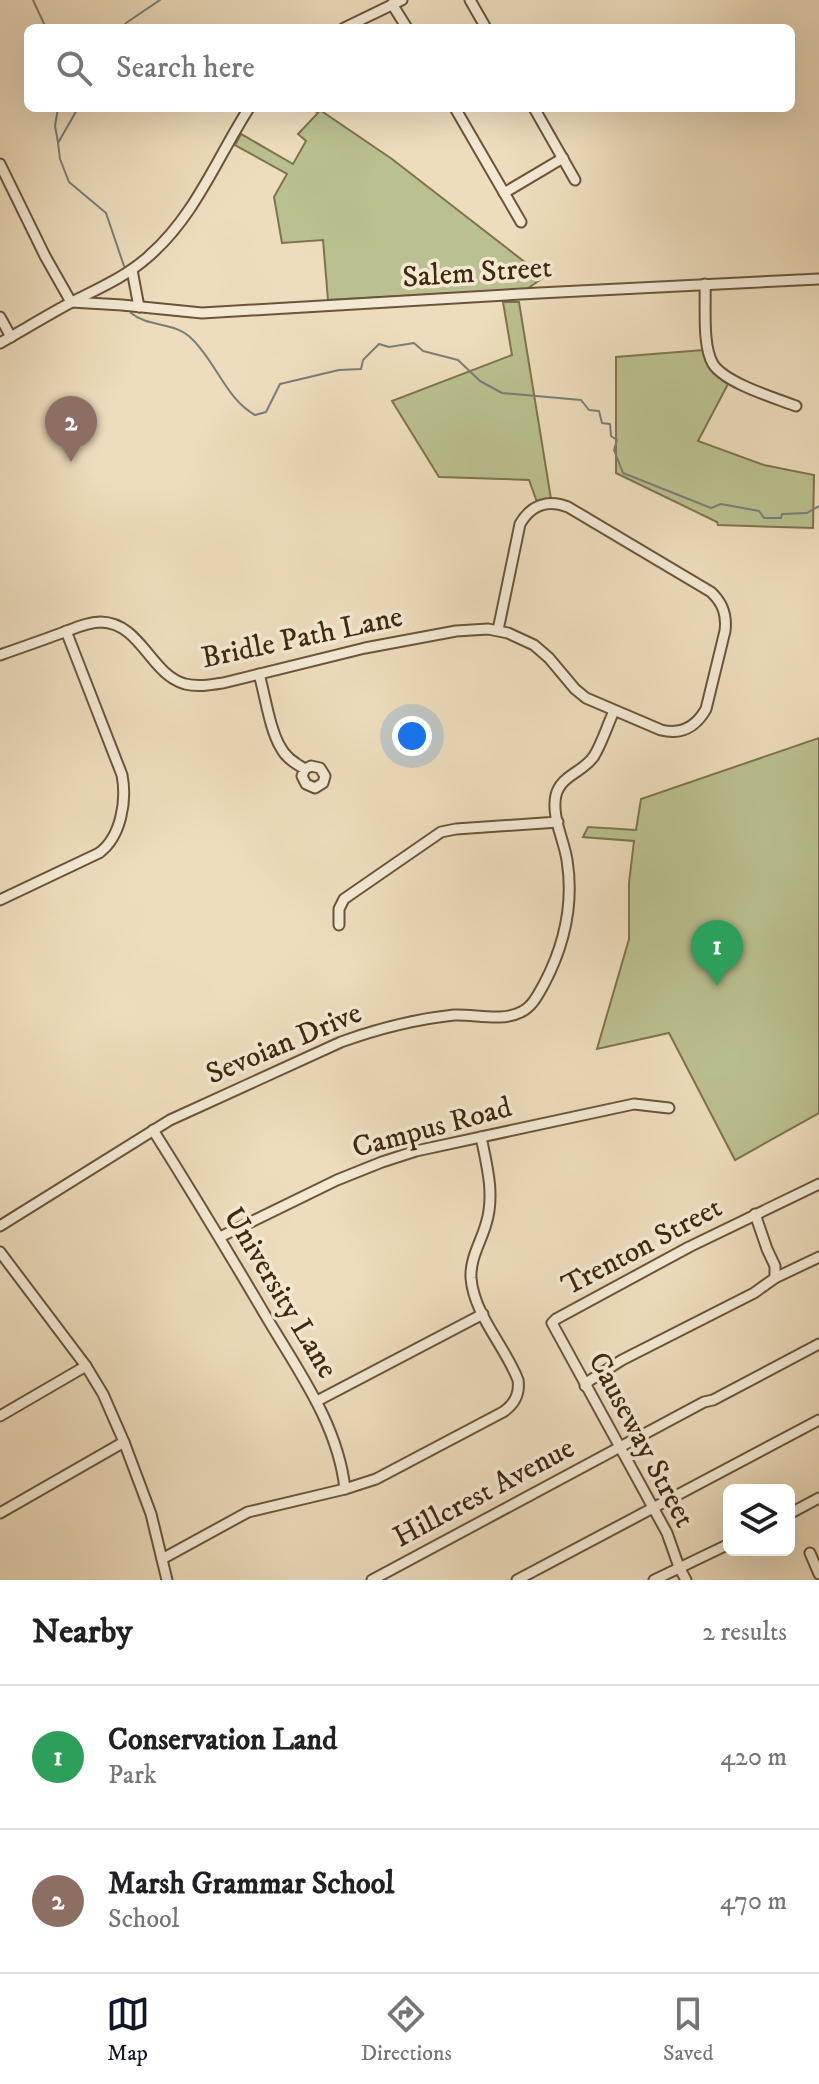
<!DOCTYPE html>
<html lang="en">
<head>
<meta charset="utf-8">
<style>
  :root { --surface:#fff; --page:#f2f2f2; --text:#202124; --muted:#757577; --line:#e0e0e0; --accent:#111827 }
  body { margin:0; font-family:"IM FELL DW Pica",serif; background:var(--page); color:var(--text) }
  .controls { position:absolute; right:24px; bottom:24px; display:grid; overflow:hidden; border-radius:12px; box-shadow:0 8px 32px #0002 }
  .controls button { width:72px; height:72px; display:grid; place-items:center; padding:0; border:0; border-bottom:2px solid var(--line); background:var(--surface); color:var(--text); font:40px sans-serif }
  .you { position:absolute; left:412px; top:736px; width:28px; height:28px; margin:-20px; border:6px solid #fff; border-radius:50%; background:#1a73e8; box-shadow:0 0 0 12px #1a73e833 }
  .badge { display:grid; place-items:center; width:52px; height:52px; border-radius:50%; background:var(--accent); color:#fff; font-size:26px; font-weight:700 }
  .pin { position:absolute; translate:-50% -66px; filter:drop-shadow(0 2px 4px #0008) }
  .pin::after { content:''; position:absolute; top:42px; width:28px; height:24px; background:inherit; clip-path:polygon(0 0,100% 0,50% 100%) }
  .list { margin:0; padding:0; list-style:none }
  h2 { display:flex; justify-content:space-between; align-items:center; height:104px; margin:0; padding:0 32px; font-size:34px }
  h2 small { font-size:26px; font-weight:400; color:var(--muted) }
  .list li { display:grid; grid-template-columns:52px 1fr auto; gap:24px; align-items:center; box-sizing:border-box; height:144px; padding:0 32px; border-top:2px solid var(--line) }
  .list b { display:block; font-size:30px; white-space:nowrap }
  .list p { margin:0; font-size:26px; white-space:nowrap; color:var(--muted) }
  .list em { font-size:26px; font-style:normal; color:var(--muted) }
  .icon { flex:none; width:44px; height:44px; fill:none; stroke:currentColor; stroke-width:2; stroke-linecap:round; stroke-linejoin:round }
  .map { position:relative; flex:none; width:819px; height:1580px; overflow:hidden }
  .search { position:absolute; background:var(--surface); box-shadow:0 8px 32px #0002; left:24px; right:24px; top:24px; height:88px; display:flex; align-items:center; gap:20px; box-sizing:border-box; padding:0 28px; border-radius:12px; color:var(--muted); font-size:30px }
  .sheet { height:392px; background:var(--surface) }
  nav { display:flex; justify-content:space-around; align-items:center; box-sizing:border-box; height:112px; border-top:2px solid var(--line); background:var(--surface); font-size:22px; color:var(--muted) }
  nav a { display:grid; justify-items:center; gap:4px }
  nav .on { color:var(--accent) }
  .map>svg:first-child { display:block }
  .green { fill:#bac08f; stroke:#7c744e; stroke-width:2 }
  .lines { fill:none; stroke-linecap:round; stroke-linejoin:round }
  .stream { stroke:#797e77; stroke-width:2 }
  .minor-casing { stroke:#6a553a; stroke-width:13 }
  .minor { stroke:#f3e9d3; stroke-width:9 }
  .labels { text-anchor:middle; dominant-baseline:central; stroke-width:7; stroke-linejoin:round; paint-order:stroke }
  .street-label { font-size:30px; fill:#3f280e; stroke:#f3e9d3 }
</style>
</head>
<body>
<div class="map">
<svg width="819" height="1580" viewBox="0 0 819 1580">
  <rect width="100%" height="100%" fill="#edddbc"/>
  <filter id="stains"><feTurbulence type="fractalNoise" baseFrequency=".0025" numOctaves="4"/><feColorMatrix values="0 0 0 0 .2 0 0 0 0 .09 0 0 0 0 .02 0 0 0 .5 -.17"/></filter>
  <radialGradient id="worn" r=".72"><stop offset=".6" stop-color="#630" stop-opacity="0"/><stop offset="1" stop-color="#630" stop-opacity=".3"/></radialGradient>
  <g class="green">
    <polygon points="311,108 317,108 392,159 544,277 527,289 328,300 323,240 282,243 274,197 287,174 235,145 241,134 293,164 306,141 298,134 318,113"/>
    <polygon points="503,302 519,302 551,499 537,502 529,480 439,477 392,401 512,355"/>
    <path d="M703 350C706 367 715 375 728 384L698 441 764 465 814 475 813 528 718 525 717 522 616 473V357Z"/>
    <polygon points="819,738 819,1113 735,1160 669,1033 597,1049 629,939 629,883 634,841 583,837 588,827 636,830 641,799"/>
  </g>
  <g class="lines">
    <g class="stream">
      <polyline points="33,0 46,28"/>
      <polyline points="123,28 126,23 160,0"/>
      <polyline points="78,108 58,143 60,159 69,182 106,213 124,266"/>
      <polyline points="58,142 55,126 58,108"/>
      <path d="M131 313C149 328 175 321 192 339 216 362 226 399 255 415L266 412 280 384 339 370 361 369 363 360 379 344 389 347 414 343 423 351 458 360 480 381 502 393 581 400 589 410 599 411 602 423 610 424 611 436 617 440 614 450 623 473 711 508 721 504 759 511 764 518H781L782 514 807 513 819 506"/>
    </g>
    <defs>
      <g id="minor">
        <polyline points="470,0 486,28"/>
        <polyline points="392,4 407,28"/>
        <polyline points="344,28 402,0"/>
        <polyline points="455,108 521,222"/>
        <polyline points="534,108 575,180"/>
        <polyline points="0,164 45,256 71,302 122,305 202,313 539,293 819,279"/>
        <polyline points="504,193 563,158"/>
        <polyline points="132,270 139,307"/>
        <path d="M705 284C706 306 702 346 713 364 725 383 775 398 796 406"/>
        <polyline points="0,317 11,337"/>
        <path d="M0 343C23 330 46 316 70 303 97 289 126 277 149 256 195 216 217 158 249 108"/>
        <path d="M0 655C20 648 40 641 59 634 73 629 87 622 101 622 141 623 150 674 185 684 198 687 210 685 223 683L365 648 456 631 488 629 508 633 534 645 549 658 575 689 586 698 661 730C681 735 696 727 706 709L725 631C727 615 723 603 711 592L568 507C548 499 531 505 520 524L498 630"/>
        <path d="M259 674C265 695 270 731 281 748 286 758 296 764 305 769L311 766 320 768 325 776 323 783 315 788 306 784 302 776 305 769"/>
        <path d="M0 900 99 853C121 837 127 801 122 775L66 631"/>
        <polyline points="339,925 339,909 344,899 441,832 456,829 558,822"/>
        <path d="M153 1130C192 1192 230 1255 267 1318 299 1372 338 1425 345 1489"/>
        <polyline points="755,1214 767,1249 775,1266 775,1278"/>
        <path d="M0 1226 170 1120 341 1042C377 1029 416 1019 454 1015 475 1014 502 1022 521 1012 532 1007 538 995 544 984 564 946 574 904 567 860 564 840 551 816 556 795 561 775 584 772 594 756 602 743 607 726 614 711"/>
        <polyline points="220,1237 337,1180 382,1162 416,1151 634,1104 669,1108"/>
        <polyline points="0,1252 86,1366 103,1394 124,1442 151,1514 167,1580"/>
        <polyline points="585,1386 589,1381 622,1360 754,1293 775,1278 819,1257"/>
        <polyline points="317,1401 483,1314"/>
        <polyline points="0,1416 86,1366"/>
        <polyline points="0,1513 124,1442"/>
        <polyline points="789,1514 819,1498"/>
        <polyline points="810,1553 819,1574"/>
        <path d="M162 1559 248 1512 345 1489 376 1479 503 1412C515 1404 520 1394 518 1380 505 1346 474 1315 471 1278 470 1258 481 1242 486 1224 495 1195 487 1166 481 1137"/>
        <polyline points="372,1580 704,1402 713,1400 819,1344"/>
        <polyline points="517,1580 819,1420"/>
        <polyline points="654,1580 729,1544"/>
        <polyline points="686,1580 679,1567 667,1533 552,1323 556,1319 689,1247 819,1184"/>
      </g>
    </defs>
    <use href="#minor" class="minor-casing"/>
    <use href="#minor" class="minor"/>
  </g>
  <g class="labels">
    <g class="street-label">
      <text transform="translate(477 273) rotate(-4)">Salem Street</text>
      <text transform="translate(302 638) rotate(-12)">Bridle Path Lane</text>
      <text transform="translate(284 1044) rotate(-23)">Sevoian Drive</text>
      <text transform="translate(432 1128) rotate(-15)">Campus Road</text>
      <text transform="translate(642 1247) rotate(-28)">Trenton Street</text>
      <text transform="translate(280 1293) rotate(59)">University Lane</text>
      <text transform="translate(641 1440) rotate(62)">Causeway Street</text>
      <text transform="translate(484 1493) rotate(-28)">Hillcrest Avenue</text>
    </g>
  </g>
  <rect width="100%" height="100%" filter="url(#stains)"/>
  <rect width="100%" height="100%" fill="url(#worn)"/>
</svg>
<div class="controls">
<button><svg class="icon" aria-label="layers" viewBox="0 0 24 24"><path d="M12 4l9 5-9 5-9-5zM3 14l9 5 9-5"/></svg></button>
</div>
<div class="you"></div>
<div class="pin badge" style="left:717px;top:986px;background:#2e9e5b">1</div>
<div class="pin badge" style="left:71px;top:462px;background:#8d6e63">2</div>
<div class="search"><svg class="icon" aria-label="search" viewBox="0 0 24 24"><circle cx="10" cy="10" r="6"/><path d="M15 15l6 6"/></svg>Search here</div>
</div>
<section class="sheet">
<h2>Nearby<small>2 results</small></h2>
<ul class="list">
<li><span class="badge" style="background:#2e9e5b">1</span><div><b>Conservation Land</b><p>Park</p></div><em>420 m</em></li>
<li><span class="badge" style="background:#8d6e63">2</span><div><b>Marsh Grammar School</b><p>School</p></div><em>470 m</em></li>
</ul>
</section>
<nav>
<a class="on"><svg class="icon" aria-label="map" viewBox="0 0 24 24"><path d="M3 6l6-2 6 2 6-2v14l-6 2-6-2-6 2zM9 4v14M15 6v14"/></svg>Map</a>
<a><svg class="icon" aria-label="directions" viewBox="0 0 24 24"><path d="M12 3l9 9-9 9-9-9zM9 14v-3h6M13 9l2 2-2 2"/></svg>Directions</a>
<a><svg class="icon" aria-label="saved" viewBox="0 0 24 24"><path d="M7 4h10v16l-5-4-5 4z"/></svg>Saved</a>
</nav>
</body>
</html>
